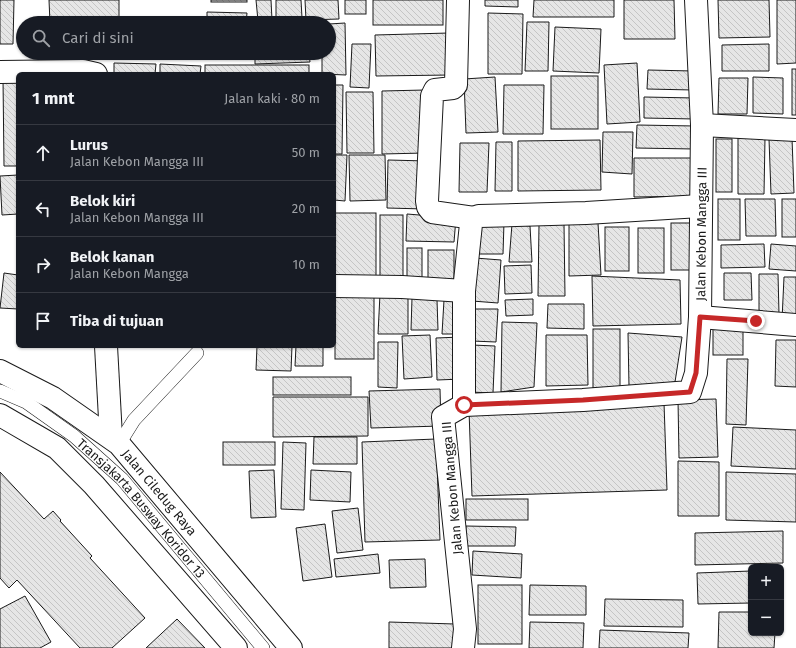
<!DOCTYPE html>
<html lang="id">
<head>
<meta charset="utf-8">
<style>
  :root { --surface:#171b24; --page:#242831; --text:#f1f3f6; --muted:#9ea1a6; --line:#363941 }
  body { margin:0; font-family:"Fira Sans",sans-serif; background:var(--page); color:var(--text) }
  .controls { position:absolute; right:12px; bottom:12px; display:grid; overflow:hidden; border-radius:6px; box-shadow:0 1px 3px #0004 }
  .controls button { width:36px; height:36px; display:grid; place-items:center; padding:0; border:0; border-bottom:1px solid var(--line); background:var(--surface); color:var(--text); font:20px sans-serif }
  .stop { position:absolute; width:12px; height:12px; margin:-9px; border:3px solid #c62828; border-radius:50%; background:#fff }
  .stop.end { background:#c62828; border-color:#fff; box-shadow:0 1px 4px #0008 }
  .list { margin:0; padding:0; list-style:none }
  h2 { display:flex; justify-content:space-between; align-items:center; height:52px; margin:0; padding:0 16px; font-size:17px }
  h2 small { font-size:13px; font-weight:400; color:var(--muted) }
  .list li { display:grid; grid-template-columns:26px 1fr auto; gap:12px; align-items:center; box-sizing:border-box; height:56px; padding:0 16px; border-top:1px solid var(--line) }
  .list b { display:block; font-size:15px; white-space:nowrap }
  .list p { margin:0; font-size:13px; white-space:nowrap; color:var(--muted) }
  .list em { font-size:13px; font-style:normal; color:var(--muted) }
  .icon { flex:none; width:22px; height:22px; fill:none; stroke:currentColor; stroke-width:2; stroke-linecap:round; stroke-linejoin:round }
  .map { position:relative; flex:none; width:796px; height:648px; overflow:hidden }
  .search { position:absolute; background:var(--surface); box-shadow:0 1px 3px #0004; left:16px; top:16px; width:320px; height:44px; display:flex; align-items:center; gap:10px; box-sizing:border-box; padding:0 14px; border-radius:22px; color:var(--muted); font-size:15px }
  .panel { position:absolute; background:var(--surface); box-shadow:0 1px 3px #0004; left:16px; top:72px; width:320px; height:276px; border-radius:6px }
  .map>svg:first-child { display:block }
  .building { fill:url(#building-back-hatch); stroke:#1a1a1a }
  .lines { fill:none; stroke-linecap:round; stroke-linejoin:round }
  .lane-casing { stroke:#1a1a1a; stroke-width:14 }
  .street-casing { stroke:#1a1a1a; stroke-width:24 }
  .primary-casing { stroke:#1a1a1a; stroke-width:24 }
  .lane { stroke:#fff; stroke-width:13 }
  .street { stroke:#fff; stroke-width:22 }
  .primary { stroke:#fff; stroke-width:22 }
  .route { stroke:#c62828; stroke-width:5 }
  .labels { text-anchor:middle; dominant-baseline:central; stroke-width:3; stroke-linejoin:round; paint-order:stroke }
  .street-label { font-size:13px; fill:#1a1a1a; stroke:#fff }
</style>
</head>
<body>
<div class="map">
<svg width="796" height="648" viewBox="0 0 796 648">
  <defs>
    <pattern id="building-back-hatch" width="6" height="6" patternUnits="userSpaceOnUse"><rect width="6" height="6" fill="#e6e6e6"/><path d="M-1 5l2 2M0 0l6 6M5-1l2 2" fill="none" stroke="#c5c5c5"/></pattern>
  </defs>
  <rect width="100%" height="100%" fill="#fff"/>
  <g class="building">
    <polygon points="0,0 14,0 13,44 0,44"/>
    <polygon points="49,0 119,0 119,23 50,23"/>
    <rect x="211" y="0" width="36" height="2"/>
    <polygon points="256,0 271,0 272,20 258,21"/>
    <polygon points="276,0 301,0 302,18 276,20"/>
    <polygon points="305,0 338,0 339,19 306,20"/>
    <rect x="345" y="0" width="21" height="14"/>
    <rect x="373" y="0" width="70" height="25"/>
    <polygon points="485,0 518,0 518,7 485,6"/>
    <polygon points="534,0 614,0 614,17 533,17"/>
    <polygon points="624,0 674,0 675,39 624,39"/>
    <polygon points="718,0 769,0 770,37 719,38"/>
    <polygon points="777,0 796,0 796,63 777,64"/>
    <polygon points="207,12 247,13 246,23 207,23"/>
    <polygon points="488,13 523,14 522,74 488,74"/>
    <polygon points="527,22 549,22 548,71 525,71"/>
    <polygon points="345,23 346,75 322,74 322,53 329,53 329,24"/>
    <polygon points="555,27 601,29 599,73 553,71"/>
    <polygon points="449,33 450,75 376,76 375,35"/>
    <polygon points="352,44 371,44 369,88 350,87"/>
    <polygon points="769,44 769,71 722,71 722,45"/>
    <polygon points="206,53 246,53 246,54"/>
    <polygon points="255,53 309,53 310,62 255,64"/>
    <polygon points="114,63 156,64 155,74 114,74"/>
    <polygon points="637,63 640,122 607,124 604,65"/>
    <polygon points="160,64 201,66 200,74 160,74"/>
    <rect x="205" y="65" width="104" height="9"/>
    <rect x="792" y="69" width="4" height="46"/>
    <polygon points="648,70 693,71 693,90 647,89"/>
    <rect x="551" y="76" width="47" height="53"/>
    <polygon points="495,77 498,132 466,133 464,79"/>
    <polygon points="753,77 783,78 783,114 753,113"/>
    <polygon points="719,78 748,78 747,114 718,114"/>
    <polygon points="3,79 18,79 18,166 4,166"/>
    <polygon points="334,85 343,85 342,154 334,154"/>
    <polygon points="504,85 544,85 543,134 503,134"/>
    <polygon points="425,90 425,153 382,154 382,91"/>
    <polygon points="346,92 373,92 374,153 347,153"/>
    <polygon points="644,97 695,98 695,119 644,118"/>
    <polygon points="637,125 695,126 694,149 636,148"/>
    <polygon points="603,132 633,132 632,174 602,172"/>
    <polygon points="738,138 765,138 764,194 738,194"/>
    <polygon points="792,138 794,193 771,194 769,139"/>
    <rect x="716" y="139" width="16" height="53"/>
    <polygon points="600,140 601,190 518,191 518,141"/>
    <polygon points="496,142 512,142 512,191 495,191"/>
    <polygon points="460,143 489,143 487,192 459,192"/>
    <polygon points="334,155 347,155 345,201 334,200"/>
    <polygon points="349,155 385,155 386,200 350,201"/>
    <polygon points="634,158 698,158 698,196 634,197"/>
    <polygon points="388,160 427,161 425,209 387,208"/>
    <polygon points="18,175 18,214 2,215 0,176"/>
    <rect x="718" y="199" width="22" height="41"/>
    <polygon points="745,199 775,199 776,236 746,236"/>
    <rect x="782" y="199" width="14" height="38"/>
    <rect x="334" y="213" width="42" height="66"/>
    <polygon points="407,214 456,218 454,242 406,241"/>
    <rect x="380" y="215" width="23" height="64"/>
    <polygon points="504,222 503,254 478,254 478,226"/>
    <polygon points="569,223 598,223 601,275 569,276"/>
    <rect x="671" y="223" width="24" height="47"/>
    <polygon points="512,224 530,226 532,262 509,262"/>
    <polygon points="539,224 564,224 565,296 538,296"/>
    <rect x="605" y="227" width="24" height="44"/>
    <rect x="638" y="228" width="26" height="45"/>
    <polygon points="764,244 765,267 721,268 721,245"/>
    <polygon points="771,244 796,246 796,271 769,269"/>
    <rect x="407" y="248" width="15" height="31"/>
    <rect x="428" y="250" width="26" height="35"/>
    <polygon points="475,258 501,260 498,303 472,301"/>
    <polygon points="531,265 532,293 505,294 504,266"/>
    <polygon points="4,273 18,275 18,309 0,308"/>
    <polygon points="724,273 751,273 752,300 724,300"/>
    <polygon points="759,274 778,274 779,314 759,314"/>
    <polygon points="592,276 680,280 681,324 593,326"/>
    <polygon points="784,277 796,277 796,321 782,320"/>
    <rect x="335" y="288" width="39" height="71"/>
    <polygon points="380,294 408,295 408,334 378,334"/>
    <polygon points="412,298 437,300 438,330 411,330"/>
    <polygon points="533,299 533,315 506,316 505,300"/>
    <polygon points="444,300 462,301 462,334 442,334"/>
    <polygon points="548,304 584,304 584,329 547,328"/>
    <polygon points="473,309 498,309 496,342 472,341"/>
    <polygon points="502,322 537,323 534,387 501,392"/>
    <rect x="713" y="323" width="30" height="32"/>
    <rect x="593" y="329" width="27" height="59"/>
    <polygon points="628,333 682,337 675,382 629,387"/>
    <polygon points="430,335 432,377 404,379 402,336"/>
    <polygon points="546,335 587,335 588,385 546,386"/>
    <polygon points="461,337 462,379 437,380 436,338"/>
    <polygon points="776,340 796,340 796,387 775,386"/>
    <polygon points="378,342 398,342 397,388 378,387"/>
    <polygon points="472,345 495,346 493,393 470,392"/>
    <polygon points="257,346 292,346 291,371 256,370"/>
    <polygon points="296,346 323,346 323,366 295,366"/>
    <polygon points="727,359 748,359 746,425 726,424"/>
    <rect x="273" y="377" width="78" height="18"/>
    <polygon points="440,389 441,426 371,428 369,391"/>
    <polygon points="273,397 368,397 368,436 273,437"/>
    <polygon points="716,399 718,457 679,458 678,400"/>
    <polygon points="664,403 667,490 472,496 469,410"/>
    <polygon points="733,427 796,430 796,469 731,466"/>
    <polygon points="314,437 357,437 357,464 313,464"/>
    <polygon points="436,439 440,540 365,542 362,442"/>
    <rect x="223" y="442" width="52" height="23"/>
    <polygon points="283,442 306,443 304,510 281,509"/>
    <polygon points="678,461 719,462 719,516 678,516"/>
    <polygon points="274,470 276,517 251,518 249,471"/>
    <polygon points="311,470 351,472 350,502 310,500"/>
    <polygon points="0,472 44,519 53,511 61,520 60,521 92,556 90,558 145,618 112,648 80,648 17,580 9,588 0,578"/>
    <polygon points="726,472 796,474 796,522 726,520"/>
    <rect x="466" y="499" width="62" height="21"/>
    <polygon points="358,508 363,550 337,553 332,511"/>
    <polygon points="325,524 332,577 303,581 296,528"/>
    <polygon points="466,526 516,527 515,546 465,546"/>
    <polygon points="783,531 783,563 695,565 695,533"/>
    <polygon points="473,551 522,554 521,578 472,575"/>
    <polygon points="378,554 380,573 336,577 334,559"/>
    <polygon points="425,559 426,587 390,588 389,560"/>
    <polygon points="751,571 751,603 698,604 697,573"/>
    <rect x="478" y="585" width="44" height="59"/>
    <polygon points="530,585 586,586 586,615 529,615"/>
    <polygon points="25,596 51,642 40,648 0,648 0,609"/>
    <polygon points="605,599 683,600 683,627 604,626"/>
    <polygon points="719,612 751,612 751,633 775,633 774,648 718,648"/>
    <polygon points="177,619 205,648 146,648"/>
    <polygon points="389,622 455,624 454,648 389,648"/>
    <polygon points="530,622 584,623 583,648 529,648"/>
    <polygon points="600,630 689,633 688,648 599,648"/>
  </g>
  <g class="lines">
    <defs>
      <g id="lane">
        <path id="s1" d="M0 391 26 402 74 436 122 479 263 648"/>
        <polyline points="119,444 134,420 197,353"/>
      </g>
      <g id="street">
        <polyline points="458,0 456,85 453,88 435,90 432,96 427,201 428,207 432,212 474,218"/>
        <polyline points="0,72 83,71 96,74"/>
        <polyline points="702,125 796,130"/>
        <polyline points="334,286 402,287 464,291"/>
        <polyline points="700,317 796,325"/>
        <polyline points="106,346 111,437"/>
        <polyline points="464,405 464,291 471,224 474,218 479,216 586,213 700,206"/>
        <path id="s2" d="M463 648 465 629 443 417 464 405 583 400 690 392 696 373 700 317 702 125 696 0"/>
      </g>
      <g id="primary">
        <path id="s3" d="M0 371 53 398 119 444 291 648"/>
        <polyline points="0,415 57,448 94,485 236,648"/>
      </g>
    </defs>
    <use href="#lane" class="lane-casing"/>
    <use href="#street" class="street-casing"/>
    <use href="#primary" class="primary-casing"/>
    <use href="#lane" class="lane"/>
    <use href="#street" class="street"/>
    <use href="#primary" class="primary"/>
  </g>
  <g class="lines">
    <polyline class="route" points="464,405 583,400 690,392 696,373 700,317 756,321"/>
  </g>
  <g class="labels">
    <g class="street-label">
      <text stroke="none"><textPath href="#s2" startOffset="642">Jalan Kebon Mangga III</textPath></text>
      <text transform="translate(452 488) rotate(-95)">Jalan Kebon Mangga III</text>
      <text stroke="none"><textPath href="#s3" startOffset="203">Jalan Ciledug Raya</textPath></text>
      <text stroke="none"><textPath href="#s1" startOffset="186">Transjakarta Busway Koridor 13</textPath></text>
    </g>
  </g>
</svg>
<div class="controls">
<button>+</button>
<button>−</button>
</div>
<div class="stop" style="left:464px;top:405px"></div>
<div class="stop end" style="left:756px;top:321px"></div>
<div class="search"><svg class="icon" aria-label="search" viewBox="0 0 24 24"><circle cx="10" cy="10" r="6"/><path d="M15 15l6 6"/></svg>Cari di sini</div>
<section class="panel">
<h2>1 mnt<small>Jalan kaki · 80 m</small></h2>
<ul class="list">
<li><svg class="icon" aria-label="ahead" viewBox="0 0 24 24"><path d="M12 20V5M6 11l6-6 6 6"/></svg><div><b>Lurus</b><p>Jalan Kebon Mangga III</p></div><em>50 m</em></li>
<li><svg class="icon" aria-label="left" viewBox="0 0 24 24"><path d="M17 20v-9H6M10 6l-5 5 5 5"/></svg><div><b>Belok kiri</b><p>Jalan Kebon Mangga III</p></div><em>20 m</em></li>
<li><svg class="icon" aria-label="right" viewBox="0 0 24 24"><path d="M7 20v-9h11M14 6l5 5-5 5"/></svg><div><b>Belok kanan</b><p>Jalan Kebon Mangga</p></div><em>10 m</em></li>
<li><svg class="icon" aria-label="arrive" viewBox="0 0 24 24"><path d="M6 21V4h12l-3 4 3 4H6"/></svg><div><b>Tiba di tujuan</b></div></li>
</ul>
</section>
</div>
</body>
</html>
